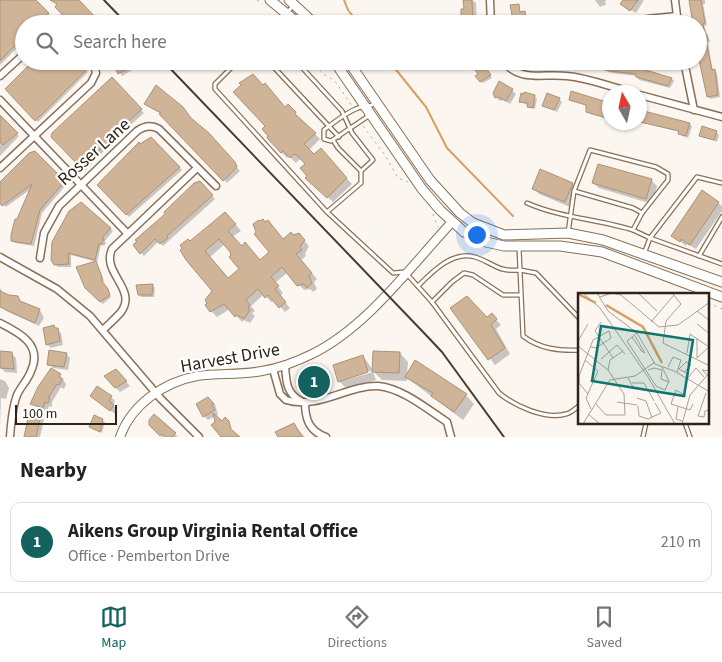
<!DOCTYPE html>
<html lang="en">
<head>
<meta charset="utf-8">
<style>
  :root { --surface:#fff; --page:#f6f6f6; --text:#222; --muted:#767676; --line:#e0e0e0; --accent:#13625f }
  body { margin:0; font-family:"Source Sans 3",sans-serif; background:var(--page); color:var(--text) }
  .compass { position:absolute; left:602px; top:85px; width:45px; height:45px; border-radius:50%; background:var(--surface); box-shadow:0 1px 4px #0004; rotate:351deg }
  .scale { position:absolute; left:15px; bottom:12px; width:102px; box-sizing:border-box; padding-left:5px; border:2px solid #2d2318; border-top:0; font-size:14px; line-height:18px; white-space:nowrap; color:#2d2318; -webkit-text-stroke:4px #fff; paint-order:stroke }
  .you { position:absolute; left:476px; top:234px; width:18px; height:18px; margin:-12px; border:4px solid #fff; border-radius:50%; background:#1a73e8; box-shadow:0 0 0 8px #1a73e833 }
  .badge { display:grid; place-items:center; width:32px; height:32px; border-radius:50%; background:var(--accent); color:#fff; font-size:16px; font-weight:700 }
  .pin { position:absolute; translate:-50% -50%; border:2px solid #fff; box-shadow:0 1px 5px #0006 }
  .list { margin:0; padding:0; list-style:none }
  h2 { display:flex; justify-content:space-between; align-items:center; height:65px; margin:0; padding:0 20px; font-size:21px }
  h2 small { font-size:16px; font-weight:400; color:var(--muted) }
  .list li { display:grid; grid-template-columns:32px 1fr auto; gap:15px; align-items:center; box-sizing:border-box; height:80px; margin:0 10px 10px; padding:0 10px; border:1px solid var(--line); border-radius:10px }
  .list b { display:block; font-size:19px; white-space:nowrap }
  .list p { margin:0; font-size:16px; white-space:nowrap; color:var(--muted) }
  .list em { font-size:16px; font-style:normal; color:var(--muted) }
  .icon { flex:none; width:28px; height:28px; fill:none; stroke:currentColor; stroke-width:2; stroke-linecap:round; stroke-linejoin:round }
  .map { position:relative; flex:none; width:722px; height:437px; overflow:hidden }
  .search { position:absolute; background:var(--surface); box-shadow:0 1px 4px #0004; left:15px; right:15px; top:15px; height:55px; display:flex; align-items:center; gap:12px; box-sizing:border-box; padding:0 18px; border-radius:28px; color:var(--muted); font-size:19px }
  .sheet { height:155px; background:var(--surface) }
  nav { display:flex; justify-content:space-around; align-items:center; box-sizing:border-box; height:70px; border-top:1px solid var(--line); background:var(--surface); font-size:14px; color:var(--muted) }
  nav a { display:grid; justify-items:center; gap:2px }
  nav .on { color:var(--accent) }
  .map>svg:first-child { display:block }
  .shadow { fill:#0003; fill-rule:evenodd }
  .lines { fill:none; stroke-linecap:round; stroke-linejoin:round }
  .stream { stroke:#d99f60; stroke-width:2 }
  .building { fill:#cfb498; stroke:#ac9277; fill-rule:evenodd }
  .service-casing { stroke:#897056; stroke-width:5.5 }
  .minor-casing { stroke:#897056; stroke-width:9 }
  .tertiary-casing { stroke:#897056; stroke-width:10 }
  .secondary-casing { stroke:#897056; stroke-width:11 }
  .path { stroke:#b8b1a9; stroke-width:1; stroke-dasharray:2.5 4; stroke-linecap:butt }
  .service { stroke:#fff; stroke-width:3 }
  .minor { stroke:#fff; stroke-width:6 }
  .tertiary { stroke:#fff; stroke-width:8 }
  .secondary { stroke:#fff; stroke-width:9 }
  .rail { stroke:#453c31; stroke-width:2 }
  .labels { text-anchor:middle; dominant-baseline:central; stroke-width:4.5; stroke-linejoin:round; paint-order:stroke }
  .street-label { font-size:18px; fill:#2d2318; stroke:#fff }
  .inset-river { fill:none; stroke:#d99f60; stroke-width:2.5 }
  .inset-road { fill:none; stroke:#a9a29a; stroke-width:1 }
  .view { fill:#0f766e; fill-opacity:0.15; stroke:#0f766e; stroke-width:2.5 }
  .inset-edge { fill:none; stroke:#2d2318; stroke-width:2.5 }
</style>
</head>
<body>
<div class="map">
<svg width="722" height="437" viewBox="0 0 722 437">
  <rect width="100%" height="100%" fill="#fcf6f0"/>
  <g class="shadow">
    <polygon points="0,0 36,1 51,16 43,24 24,24 24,41 0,65"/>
    <polygon points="464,0 472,0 476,3 477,24 463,24"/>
    <polygon points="595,0 606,0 605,3 607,4 600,7"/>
    <polygon points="624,0 644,0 636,13 624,6"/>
    <polygon points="691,0 705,0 705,4 703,4 707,25 704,26 709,39 710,42 708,43 713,71 717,73 720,97 710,99 708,96 698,24"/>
    <polygon points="512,6 518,6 521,13 527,15 528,20 516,22"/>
    <polygon points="33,61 78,61 88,72 38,122 6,89"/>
    <polygon points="109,61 135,61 139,66 122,76 113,61"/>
    <polygon points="633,61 636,67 672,79 674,81 670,88 639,80 637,76 612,73 593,67 589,62"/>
    <polygon points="661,61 670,61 671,64 664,66"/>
    <polygon points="486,69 492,78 483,83 480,81"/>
    <polygon points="112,79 144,113 117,137 85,171 52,137"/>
    <polygon points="512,90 516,94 510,104 503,100 500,101 496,97"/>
    <polygon points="534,96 537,99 535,109 521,102"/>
    <polygon points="559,99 562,102 557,112 544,105"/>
    <polygon points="570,99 610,105 610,119 590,114 587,106"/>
    <polygon points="288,106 320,139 309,150 314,156 326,156 352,184 333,202 312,183 307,164 303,160 300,159 296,163 289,156 287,158 268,138"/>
    <polygon points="149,107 193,121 212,138 240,171 227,183 162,114"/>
    <polygon points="640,112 690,124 692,127 688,138 682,136 680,132 640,122"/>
    <polygon points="0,116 19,136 0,156"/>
    <polygon points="716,132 719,135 717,142 701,135"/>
    <polygon points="151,138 182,170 129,217 99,185 140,145"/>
    <polygon points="34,152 66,185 42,213 34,246 15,243 12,240 17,221 31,189 6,207 0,201 0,182"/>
    <polygon points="651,180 657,186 652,204 599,188 593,183"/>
    <polygon points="199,182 215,199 163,246 159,241 144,256 134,245"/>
    <polygon points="572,184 577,189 570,207 539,194 533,188"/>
    <polygon points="81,203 113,231 105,241 106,243 104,246 101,245 97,262 71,255 71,267 58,267 55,264"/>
    <polygon points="718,203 722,206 722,211 696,249 687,244 686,246 672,235"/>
    <path d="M231 219 241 231 232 237 260 261 284 240 299 235 309 246 305 254 306 256 301 260 317 279 314 282 317 289 313 292 310 289 304 290 288 272 275 283 283 293 280 296 290 308 285 312 274 300 271 302 264 294 251 306 255 311 252 313 255 316 250 323 244 320 242 322 230 309 217 317 211 311 207 297 214 291 190 243ZM225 244 241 269 229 279 210 257Z"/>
    <polygon points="96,263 104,280 103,283 111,297 103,304 86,287"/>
    <polygon points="153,286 155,288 154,297 141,297 139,294"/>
    <polygon points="0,288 5,295 17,297 22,303 40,310 44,318 39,326 6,311 0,306"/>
    <polygon points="452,308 487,318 492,315 501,325 496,329 510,354 495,365"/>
    <polygon points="56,329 61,333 63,345 51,348 47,344"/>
    <polygon points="0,353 12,354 16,358 17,373 5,372 1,368"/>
    <polygon points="400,353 408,362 407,375 466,395 474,404 463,420 407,378 407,381 382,380 374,372"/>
    <polygon points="66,354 70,358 68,370 53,368 49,364"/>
    <polygon points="363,356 373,370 342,379 342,381 373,372 376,380 347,389 339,381"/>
    <polygon points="52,370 60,375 66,384 64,389 61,387 52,402 52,407 49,406 47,412 31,403"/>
    <polygon points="120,375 130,386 120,392 116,388"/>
    <polygon points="323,378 326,389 309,390 307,388"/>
    <polygon points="0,379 5,381 9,388 6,399 1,398 0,427"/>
    <polygon points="92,396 111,397 115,401 113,405 117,410 115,414"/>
    <polygon points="208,398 215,404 218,415 208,420 204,416"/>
    <polygon points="155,415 178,437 162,437 150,425"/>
    <polygon points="40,416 44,420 40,437 25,437 27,422"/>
    <polygon points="102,420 105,422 102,433 91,427"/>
    <polygon points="294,425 305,437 280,437"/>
  </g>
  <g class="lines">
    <g class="stream">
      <polyline points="344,0 348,10 359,24"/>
      <polyline points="389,61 426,107 447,148 513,216"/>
    </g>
  </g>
  <g class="building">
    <polygon points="0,0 36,0 49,13 35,24 24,24 24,36 0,61"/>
    <polygon points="50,0 79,0 102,24 71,24 55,7 57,4"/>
    <polygon points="463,0 472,0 473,24 461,24 461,9 464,9"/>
    <polygon points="623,0 638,0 630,11 620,4"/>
    <polygon points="689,0 701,0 705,23 703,24 705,35 707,35 708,40 706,41 712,70 715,69 718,95 707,97 698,55 698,24 693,24"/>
    <polygon points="519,4 520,12 525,11 526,18 513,20 510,5"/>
    <polygon points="33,61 79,61 87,69 35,121 5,89"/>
    <polygon points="112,61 141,61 118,74"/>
    <polygon points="584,61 634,61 633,65 642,68 639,68 672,78 668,86 636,77 636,74 609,71"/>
    <polygon points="484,65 491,75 480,82 475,76 478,74 475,70"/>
    <polygon points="253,74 263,85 265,83 285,107 288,104 296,112 295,114 316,133 304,144 314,154 321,148 347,178 327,198 305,178 307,176 300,168 305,164 297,155 294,154 290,158 283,151 281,153 267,138 268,136 262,129 265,126 233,92 241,85 239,83"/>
    <polygon points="112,77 142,109 114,134 113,138 94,155 82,169 51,137 52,133"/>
    <polygon points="499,81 513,89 506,101 498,97 495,98 493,93"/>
    <polygon points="156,85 183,107 191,118 209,133 235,162 237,167 223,181 159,114 161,113 144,104"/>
    <polygon points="571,91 610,103 610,119 586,112 586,105 569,100"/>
    <polygon points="524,92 535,95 533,108 527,107 528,103 519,102 521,93 524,94"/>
    <polygon points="547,93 560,98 554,110 542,106"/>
    <polygon points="640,110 690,123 686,136 678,134 679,131 640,122"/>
    <polygon points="0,115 18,133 3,145 0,142"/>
    <polygon points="702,126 717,131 714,140 699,136"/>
    <polygon points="151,137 180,167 126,215 97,185 139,142 140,144"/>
    <polygon points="35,151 65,181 40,210 31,244 11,241 11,235 15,219 17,219 32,184 2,206 0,203 0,182 29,153"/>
    <polygon points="598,164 652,179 646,199 592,183"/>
    <polygon points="540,169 573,183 565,202 532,189"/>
    <polygon points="200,181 213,195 167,236 168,238 160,244 155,239 140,254 133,245 137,241 135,240 165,214 164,212 194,183"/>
    <polygon points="702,190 719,202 690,245 681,239 680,242 671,236"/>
    <polygon points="81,202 111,228 102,238 104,239 101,245 99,243 95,260 68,253 69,264 54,265 51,260 52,242 69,211"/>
    <path d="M225 212 236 224 228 231 242 246 245 242 260 260 269 252 254 234 256 232 253 224 259 220 260 221 263 219 265 222 268 220 283 239 291 232 293 235 299 233 305 240 300 247 302 250 296 254 312 273 309 276 312 283 307 288 304 284 297 286 282 267 271 277 279 286 275 289 286 302 279 308 268 295 265 298 258 289 246 300 250 305 248 307 250 310 244 319 237 315 235 317 224 304 210 312 205 305 207 303 205 300 212 291 186 260 180 250 182 248 180 245 188 239 190 241ZM219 239 230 252 231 255 229 257 239 269 228 278 205 251Z"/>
    <polygon points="96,261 102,277 101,280 108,289 110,295 100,302 85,288 76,267"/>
    <polygon points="153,284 152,295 138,295 136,285"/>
    <polygon points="0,291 9,295 18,296 20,301 40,309 35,323 0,307"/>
    <polygon points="467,296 485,315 487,317 492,313 497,319 491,325 505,348 488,360 450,308"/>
    <polygon points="54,325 55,328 58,328 60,341 46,345 43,328"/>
    <polygon points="49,350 67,353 64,367 47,365"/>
    <polygon points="0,351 12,352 14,369 0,368"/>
    <polygon points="373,351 400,352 399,373 372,372"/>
    <polygon points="363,355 368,372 338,382 333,365"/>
    <polygon points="415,360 467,394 454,412 431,396 433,393 405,377"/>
    <polygon points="51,368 61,374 59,377 63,379 59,385 57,384 48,398 50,398 48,403 45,402 43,408 30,404 38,387"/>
    <polygon points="116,369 127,381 115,388 104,376"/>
    <polygon points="323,376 324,386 306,388 305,378"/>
    <polygon points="97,386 112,396 109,401 114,405 110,411 90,396"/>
    <polygon points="208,397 214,404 212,405 215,410 203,417 196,404"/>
    <polygon points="29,413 41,415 36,437 24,437"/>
    <polygon points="213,413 222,421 225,417 229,421 231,429 240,437 221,437 211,425 215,422"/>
    <polygon points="154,414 176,433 172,437 166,437 162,434 160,436 149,425 149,420"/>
    <polygon points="94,415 103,419 100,432 89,427"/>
    <polygon points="294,423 302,437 278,437 275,432"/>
  </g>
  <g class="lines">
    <defs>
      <g id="service">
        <polyline points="276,24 294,5"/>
        <path d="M238 61 215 84V89L327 212 393 273 405 272 432 302 499 393C515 406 545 420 566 414 571 413 576 408 580 405"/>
        <polyline points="268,61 339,137"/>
        <polyline points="296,61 342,111 352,133 373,160 361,171 338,148 333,140"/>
        <path d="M367 114V117L331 141 324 139V130C333 123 347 112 358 108 365 106 369 107 377 103"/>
        <polyline points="722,183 697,177 650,238 722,264"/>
        <polyline points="574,191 633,208 642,213"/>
        <path d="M527 203C561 218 598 219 633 230"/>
        <polyline points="327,212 361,183 361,171"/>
        <polyline points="568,233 574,191 590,150 656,167 668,174 668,180 642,213 633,230 650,238 644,254"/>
        <polyline points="519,248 520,270 536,273 580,319"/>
        <polyline points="699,256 722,217"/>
        <path d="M418 286C432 272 453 250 475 257 495 263 495 272 520 270L523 336C540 349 559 351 580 350"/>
        <polyline points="432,302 452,282 464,273 473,275 503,295 520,295"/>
        <polyline points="685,423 690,437"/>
        <polyline points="643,437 646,423"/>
      </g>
      <g id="minor">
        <polyline points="490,0 491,24"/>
        <polyline points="675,0 678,24"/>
        <polyline points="647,19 677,16"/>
        <path d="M503 61C520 83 544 73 567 76 589 78 610 87 631 92"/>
        <polyline points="684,61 694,110"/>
        <polyline points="0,76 24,54"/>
        <polyline points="640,95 722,117"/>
        <polyline points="0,100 127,233"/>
        <polyline points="0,168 91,83 96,73 93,61"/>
        <polyline points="0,257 57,289 90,316 161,399 199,437"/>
        <path d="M40 258 44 233 59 206 137 131C144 126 152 125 159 129L216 186"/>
        <path d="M0 323C20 333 43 345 31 371 28 380 21 386 17 395 12 408 11 423 10 437"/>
        <path d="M104 329C109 324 116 318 121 312 138 289 101 273 112 249L197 168"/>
        <path d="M285 365C286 380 286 394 301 401"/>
        <path d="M273 369 280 394 286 400C318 410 347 385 378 386 402 388 427 409 447 422L451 437"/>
        <path d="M305 402C305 419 309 431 326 437"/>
      </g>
      <path id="tertiary" d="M120 437C131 405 164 382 197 376 218 373 240 375 262 371 279 368 296 362 312 354 367 327 411 266 452 222"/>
      <g id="secondary">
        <polyline points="270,0 299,24"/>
        <polyline points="289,0 315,24"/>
        <polyline points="334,61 422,189 440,210 464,232 486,242 504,246 560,246 602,252 722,297"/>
        <polyline points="348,61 430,180 460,213 473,223 504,235 568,233 603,240 722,282"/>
      </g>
    </defs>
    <use href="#service" class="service-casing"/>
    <use href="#minor" class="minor-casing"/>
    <use href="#tertiary" class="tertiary-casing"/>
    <use href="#secondary" class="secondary-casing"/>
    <g class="path">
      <polyline points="257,0 263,4"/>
      <polyline points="310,61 325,75 335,81 352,106"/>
      <polyline points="363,126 385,155 398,178 408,182"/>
      <polyline points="433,214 438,227"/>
      <polyline points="708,303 722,309"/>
    </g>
    <use href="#service" class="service"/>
    <use href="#minor" class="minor"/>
    <use href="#tertiary" class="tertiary"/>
    <use href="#secondary" class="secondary"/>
    <g class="rail">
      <polyline points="104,0 127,24"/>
      <polyline points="163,61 425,334 442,352 504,437"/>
    </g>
  </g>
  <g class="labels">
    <g class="street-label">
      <text transform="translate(94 152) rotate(-42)">Rosser Lane</text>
      <text transform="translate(230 358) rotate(-10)">Harvest Drive</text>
    </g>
  </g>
  <g transform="translate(578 293)">
    <rect width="131" height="131" fill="#fcf6f0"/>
    <path class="inset-river" d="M0 1 18 10M28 12 65 34 84 70"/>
    <path class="inset-road" d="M5 0 22 15 70 84 97 131M19 0 30 18 59 40 77 71 96 78 132 99M60 0 79 18M94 0 103 11 88 28 85 50 132 73M22 4 34 0 43 2 81 34 100 32 132 9M119 18 132 28M23 29 17 38 35 65M73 29 96 2M119 31 132 41M59 40 49 48 78 93 87 97 91 88 84 74M57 43 67 60 62 57M54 44 63 57M119 45V65M0 48 10 31M0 53 30 77 46 101 47 122H28L18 111M109 60 112 41 131 54M119 65 131 54M23 66 39 52 47 61M7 67 20 78 8 105 13 116M90 74 95 64 103 67 99 79M30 77 32 67 45 58M70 77 76 75 84 77 83 86 91 89M132 78 124 77 132 84M106 79 113 72 108 69 101 76 110 81M50 85 55 94 71 98M110 85 118 75 126 84M54 90H66L76 108M128 100 120 123 126 124 127 118 132 117M10 101 1 90V83L15 47 31 38 33 45 18 55 13 54M108 103 98 97 93 111 112 117 115 111M59 105 68 108 74 125M39 109 59 112M60 113 61 123 70 126 83 120 77 110M100 114 98 126 104 128M10 121 22 131M5 131 32 87 57 83 77 69M104 131 112 102 132 79"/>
    <path class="view" d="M23 33 115 47 106 103 14 88Z"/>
    <rect width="131" height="131" class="inset-edge"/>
  </g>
</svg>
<svg class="compass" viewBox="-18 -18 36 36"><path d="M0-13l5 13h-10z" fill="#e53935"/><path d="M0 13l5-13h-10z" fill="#767676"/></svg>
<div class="scale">100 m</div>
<div class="you"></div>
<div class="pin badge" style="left:314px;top:382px">1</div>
<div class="search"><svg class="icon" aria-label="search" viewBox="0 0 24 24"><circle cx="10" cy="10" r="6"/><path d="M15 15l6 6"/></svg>Search here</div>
</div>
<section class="sheet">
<h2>Nearby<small></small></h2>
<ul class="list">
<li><span class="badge">1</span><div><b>Aikens Group Virginia Rental Office</b><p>Office · Pemberton Drive</p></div><em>210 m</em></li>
</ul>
</section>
<nav>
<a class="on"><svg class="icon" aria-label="map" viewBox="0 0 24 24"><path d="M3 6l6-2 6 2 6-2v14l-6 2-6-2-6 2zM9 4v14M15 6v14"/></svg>Map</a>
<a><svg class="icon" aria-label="directions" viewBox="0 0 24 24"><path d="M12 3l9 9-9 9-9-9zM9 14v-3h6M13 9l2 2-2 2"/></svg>Directions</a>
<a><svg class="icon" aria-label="saved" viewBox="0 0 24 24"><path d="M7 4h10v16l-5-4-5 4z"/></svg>Saved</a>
</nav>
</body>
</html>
